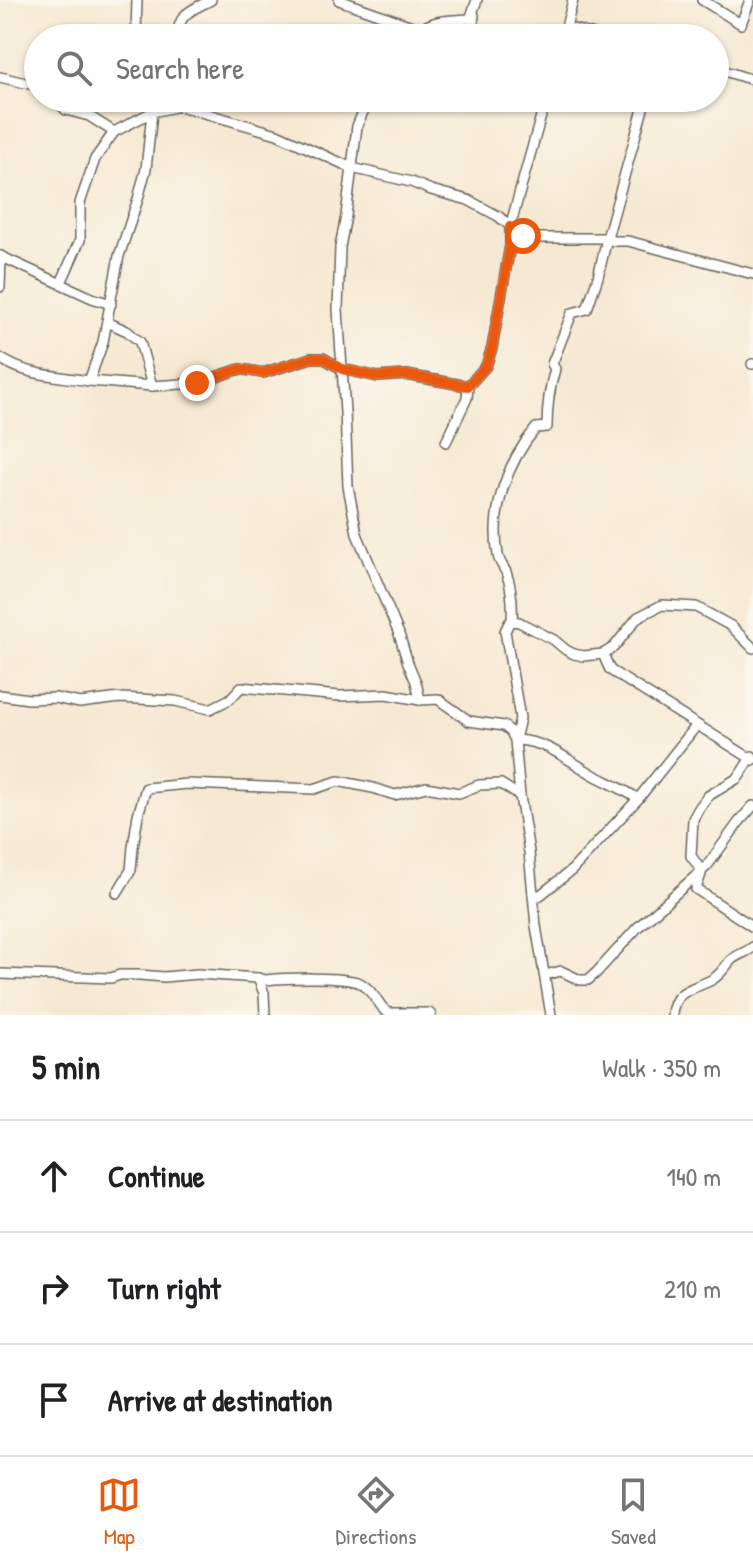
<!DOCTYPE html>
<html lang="en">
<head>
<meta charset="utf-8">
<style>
  :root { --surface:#fff; --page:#f6f6f6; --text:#202124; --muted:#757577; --line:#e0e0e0; --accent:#ea580c }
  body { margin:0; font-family:"Patrick Hand",sans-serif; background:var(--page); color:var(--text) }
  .stop { position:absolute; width:24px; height:24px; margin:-18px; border:6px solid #ea580c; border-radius:50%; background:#fff }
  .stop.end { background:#ea580c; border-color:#fff; box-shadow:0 2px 8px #0008 }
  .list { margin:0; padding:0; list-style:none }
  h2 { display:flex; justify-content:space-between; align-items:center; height:104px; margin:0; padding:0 32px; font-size:34px }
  h2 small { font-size:26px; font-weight:400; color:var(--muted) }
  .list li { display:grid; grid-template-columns:52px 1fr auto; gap:24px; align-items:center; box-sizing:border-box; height:112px; padding:0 32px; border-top:2px solid var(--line) }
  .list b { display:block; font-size:30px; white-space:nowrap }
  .list em { font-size:26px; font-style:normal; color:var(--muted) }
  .icon { flex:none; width:44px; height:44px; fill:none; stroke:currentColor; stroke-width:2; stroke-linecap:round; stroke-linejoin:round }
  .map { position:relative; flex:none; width:753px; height:1015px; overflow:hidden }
  .search { position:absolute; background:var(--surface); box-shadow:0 2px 6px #0004; left:24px; right:24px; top:24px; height:88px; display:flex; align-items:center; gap:20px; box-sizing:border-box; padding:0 28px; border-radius:44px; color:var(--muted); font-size:30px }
  .sheet { height:440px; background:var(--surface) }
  nav { display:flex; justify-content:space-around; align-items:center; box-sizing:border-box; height:112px; border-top:2px solid var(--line); background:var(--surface); font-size:22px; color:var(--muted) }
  nav a { display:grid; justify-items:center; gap:4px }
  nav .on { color:var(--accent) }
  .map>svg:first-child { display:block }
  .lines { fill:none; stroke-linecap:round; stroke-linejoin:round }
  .minor-casing { stroke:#68645c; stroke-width:12 }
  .minor { stroke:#fff; stroke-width:9 }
  .route { stroke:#ea580c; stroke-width:10 }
</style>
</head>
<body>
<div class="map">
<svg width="753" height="1015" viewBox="0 0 753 1015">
  <rect width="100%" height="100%" fill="#fbf7ec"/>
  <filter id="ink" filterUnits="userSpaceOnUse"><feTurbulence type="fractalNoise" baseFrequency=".0125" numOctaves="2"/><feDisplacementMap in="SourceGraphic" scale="16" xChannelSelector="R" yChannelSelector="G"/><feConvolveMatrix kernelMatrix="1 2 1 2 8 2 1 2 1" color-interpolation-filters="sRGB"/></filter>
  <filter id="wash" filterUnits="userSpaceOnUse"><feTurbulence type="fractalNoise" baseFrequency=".006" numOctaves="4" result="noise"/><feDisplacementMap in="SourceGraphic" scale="32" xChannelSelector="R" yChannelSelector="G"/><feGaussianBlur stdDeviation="1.8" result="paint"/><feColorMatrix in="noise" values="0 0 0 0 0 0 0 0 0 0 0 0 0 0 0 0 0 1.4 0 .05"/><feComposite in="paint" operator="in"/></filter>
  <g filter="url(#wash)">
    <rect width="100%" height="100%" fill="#f6e9d3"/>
  </g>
  <g filter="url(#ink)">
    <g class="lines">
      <defs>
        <g id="minor">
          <polyline points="137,0 136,33 153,38"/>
          <polyline points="339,0 420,29"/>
          <polyline points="702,0 741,24 750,0"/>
          <polyline points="566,27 573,0"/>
          <path d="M178 38C177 13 192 10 211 0"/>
          <path d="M411 38C430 18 444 21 470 19L477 0"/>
          <polyline points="471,38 474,15"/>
          <polyline points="563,38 566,27 605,38"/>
          <polyline points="715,68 753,80"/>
          <polyline points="0,77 38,86"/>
          <polyline points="54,98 66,110 89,116 114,132 152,112"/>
          <polyline points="369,98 357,126 346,216 340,247 338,310 345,412 348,486 357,534 399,634 408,663 416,682 420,700 438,699 469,721 504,726 511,732 515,740 520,796 529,852 536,926 551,1015"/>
          <polyline points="455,99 455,98"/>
          <polyline points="0,256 92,298 111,304"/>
          <polyline points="61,283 80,240 80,203 95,159 114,132"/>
          <polyline points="0,287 1,256"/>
          <polyline points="107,322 127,331 140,342 152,386 197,383 240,369 263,373 311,358 323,358 342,369 378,377 406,375 468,386"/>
          <path d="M0 358C26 376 59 376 89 381L103 342 119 256 138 199 146 169 152 112 180 106 277 134 352 168 411 182 431 190 468 200 498 216 523 236 534 238H607L613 241H628L753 274"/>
          <polyline points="752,364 753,364"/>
          <polyline points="89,381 152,386"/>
          <polyline points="446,442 467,398 468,386 486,366 492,348 510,246 510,227 546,98"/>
          <path d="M512 621C513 604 512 588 506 572 503 566 499 562 498 555 490 510 507 463 536 428L547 427C547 406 549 389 555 369L552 364 572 313 587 309 598 277 607 238 646 98"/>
          <polyline points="603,654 610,670 753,760"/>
          <polyline points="0,695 29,699 55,698 80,703 120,698 175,701 210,709 230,699 241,687 340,696 386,694 420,700"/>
          <polyline points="638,799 697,725"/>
          <polyline points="702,871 691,856 693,819 699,808 708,796 738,778 752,756"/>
          <polyline points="701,874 696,889 753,927"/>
          <polyline points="117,893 131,870 133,847 138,815 146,788 187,784 314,789 338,781 373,788 395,795 426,787 459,793 479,785 501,784 520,796"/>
          <path d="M533 893 539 896 572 870 638 799C624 789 609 783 594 775 567 760 548 741 515 740L520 718 505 631 509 623 512 621 519 622 554 640 566 650 574 654 583 656 603 654 614 647 638 617 662 605 696 607 731 626 753 648"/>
          <path d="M0 974 111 978 120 975H139L164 977 197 974 258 978 266 980C284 978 344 976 360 983 370 988 378 1002 385 1011L389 1013H429L431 1015"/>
          <polyline points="545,975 561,971 580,980 588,980 597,972 638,927 707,866 739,822 753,806"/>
          <polyline points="258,978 264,993 265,1015"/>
          <path d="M672 1015C674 988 694 990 713 979 721 974 725 967 731 960 738 954 746 953 753 947"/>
        </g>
      </defs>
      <use href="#minor" class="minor-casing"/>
      <use href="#minor" class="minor"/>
    </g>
  </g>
  <g class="lines" filter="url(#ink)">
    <polyline class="route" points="197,383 240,369 263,373 311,358 323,358 342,369 378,377 406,375 468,386 486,366 492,348 510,246 510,227 523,236"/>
  </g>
</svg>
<div class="stop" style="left:523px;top:236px"></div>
<div class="stop end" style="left:197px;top:383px"></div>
<div class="search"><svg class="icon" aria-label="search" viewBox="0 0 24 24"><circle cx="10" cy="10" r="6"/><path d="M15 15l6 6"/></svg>Search here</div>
</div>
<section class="sheet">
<h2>5 min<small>Walk · 350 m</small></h2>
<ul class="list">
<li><svg class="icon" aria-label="ahead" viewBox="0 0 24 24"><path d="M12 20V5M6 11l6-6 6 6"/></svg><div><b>Continue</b></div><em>140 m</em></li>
<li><svg class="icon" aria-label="right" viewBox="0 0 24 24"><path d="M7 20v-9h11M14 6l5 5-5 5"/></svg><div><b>Turn right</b></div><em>210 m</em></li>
<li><svg class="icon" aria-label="arrive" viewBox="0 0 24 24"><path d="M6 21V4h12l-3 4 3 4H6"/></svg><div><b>Arrive at destination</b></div></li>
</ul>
</section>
<nav>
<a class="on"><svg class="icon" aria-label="map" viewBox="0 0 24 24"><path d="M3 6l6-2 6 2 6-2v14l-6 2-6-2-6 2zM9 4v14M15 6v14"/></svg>Map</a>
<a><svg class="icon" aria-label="directions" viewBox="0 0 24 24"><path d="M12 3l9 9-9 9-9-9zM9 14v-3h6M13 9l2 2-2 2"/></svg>Directions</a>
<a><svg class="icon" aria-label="saved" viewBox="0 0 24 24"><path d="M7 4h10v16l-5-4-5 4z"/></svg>Saved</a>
</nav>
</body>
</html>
